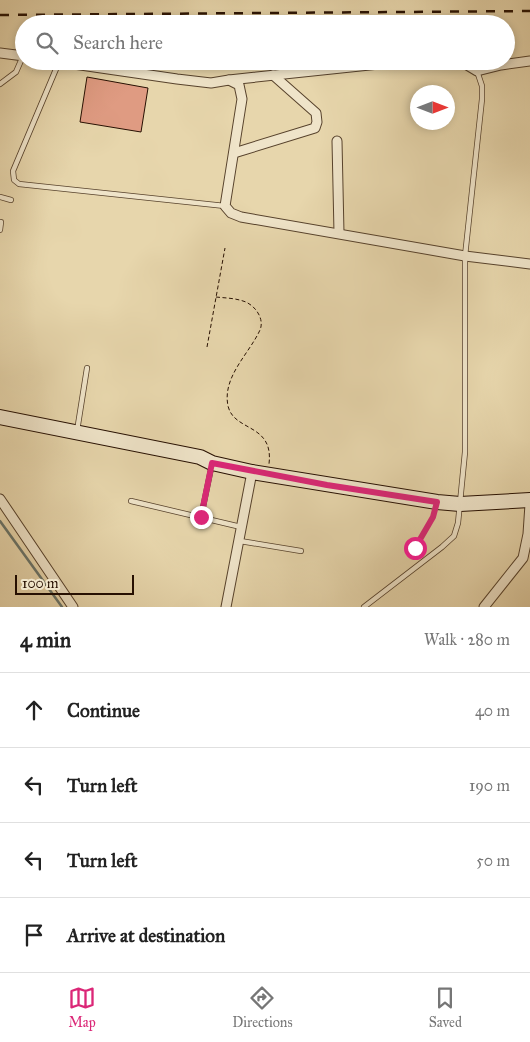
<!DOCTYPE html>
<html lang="en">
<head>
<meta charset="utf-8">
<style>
  :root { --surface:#fff; --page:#f6f6f6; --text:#222; --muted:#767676; --line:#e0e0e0; --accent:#db2777 }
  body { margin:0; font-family:"IM FELL Great Primer",serif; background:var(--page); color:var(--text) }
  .compass { position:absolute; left:410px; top:85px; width:45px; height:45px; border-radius:50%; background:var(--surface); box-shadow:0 2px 8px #0003; rotate:90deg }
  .scale { position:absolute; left:15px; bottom:12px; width:119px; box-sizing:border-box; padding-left:5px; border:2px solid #271002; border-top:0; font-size:14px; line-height:18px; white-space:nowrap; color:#271002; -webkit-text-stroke:4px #efe4c9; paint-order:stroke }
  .stop { position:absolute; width:15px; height:15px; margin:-11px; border:4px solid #db2777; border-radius:50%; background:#fff }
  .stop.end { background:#db2777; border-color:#fff; box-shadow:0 1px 5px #0008 }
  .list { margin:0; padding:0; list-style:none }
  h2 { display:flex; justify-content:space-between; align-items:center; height:65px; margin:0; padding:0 20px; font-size:21px }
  h2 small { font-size:16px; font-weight:400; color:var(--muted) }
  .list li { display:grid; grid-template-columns:32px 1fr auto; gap:15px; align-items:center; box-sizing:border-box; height:75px; padding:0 20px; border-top:1px solid var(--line) }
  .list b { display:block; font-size:19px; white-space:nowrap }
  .list em { font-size:16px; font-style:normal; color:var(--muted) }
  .icon { flex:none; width:28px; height:28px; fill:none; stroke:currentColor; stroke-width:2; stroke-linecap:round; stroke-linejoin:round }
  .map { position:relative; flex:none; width:530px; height:607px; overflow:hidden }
  .search { position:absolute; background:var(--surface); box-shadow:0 2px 8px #0003; left:15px; right:15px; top:15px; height:55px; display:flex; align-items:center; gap:12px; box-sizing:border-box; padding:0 18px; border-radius:28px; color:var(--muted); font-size:19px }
  .sheet { height:365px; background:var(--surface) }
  nav { display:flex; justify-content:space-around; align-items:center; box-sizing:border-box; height:70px; border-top:1px solid var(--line); background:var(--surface); font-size:14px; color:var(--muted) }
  nav a { display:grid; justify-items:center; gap:2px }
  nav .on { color:var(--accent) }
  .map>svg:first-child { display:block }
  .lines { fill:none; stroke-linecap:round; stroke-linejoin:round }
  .stream { stroke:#6a756a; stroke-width:2.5 }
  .building { fill:#df9b82; stroke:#271002 }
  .lane-casing { stroke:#57422c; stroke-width:6 }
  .street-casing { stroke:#57422c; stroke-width:11 }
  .secondary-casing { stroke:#271002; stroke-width:16 }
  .path { stroke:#271002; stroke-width:1; stroke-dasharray:4 2.5; stroke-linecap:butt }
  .lane { stroke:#efe4c9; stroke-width:4.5 }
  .street { stroke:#efe4c9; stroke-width:9 }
  .secondary { stroke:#efe4c9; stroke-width:14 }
  .rail { stroke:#271002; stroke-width:2.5; stroke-dasharray:9 9; stroke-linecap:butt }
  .route { stroke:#db2777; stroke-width:6 }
</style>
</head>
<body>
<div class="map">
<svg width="530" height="607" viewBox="0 0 530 607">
  <rect width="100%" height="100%" fill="#e7d6ac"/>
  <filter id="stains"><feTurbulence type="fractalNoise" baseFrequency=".004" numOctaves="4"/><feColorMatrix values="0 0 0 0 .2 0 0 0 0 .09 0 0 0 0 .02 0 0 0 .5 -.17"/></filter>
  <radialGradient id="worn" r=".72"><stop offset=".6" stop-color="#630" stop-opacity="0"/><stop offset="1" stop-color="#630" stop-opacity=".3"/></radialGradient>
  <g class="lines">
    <polyline class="stream" points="0,521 62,607"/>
  </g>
  <polygon class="building" points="87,77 148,88 141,132 80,122"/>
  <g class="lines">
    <defs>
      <g id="lane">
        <polyline points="59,62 13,171 14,180 19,184 225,206"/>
        <polyline points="0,84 16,72 23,56"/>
        <polyline points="0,197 11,200"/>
        <polyline points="0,230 1,222"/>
        <polyline points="77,431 87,368"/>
        <polyline points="131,501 241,527"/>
        <polyline points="201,517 212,464"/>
        <polyline points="240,541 301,551"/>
        <polyline points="364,607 442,547 454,536 458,523 465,452 465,256 482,99 482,86 477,71"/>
      </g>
      <g id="street">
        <polyline points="0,53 24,56"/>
        <polyline points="53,61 177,79 211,83 229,80 239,85 242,99 225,206 231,213 241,217 465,256 530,264"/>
        <polyline points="451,61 467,65 477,71 501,65 530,61"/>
        <polyline points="229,80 379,64 444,61"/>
        <polyline points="337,141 339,233"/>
        <polyline points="234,153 315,128 317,122 316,113 273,75"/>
        <polyline points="0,499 73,607"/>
        <polyline points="226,607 252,472"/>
        <polyline points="484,607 523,558 528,534 530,504"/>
      </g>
      <polyline id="secondary" points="0,417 200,457 212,463 252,472 437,502 460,504 530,500"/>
    </defs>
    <use href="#lane" class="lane-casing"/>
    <use href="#street" class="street-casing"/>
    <use href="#secondary" class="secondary-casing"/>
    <g class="path">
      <path d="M216 297C225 298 234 298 243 301 254 304 265 318 260 330 249 354 222 377 228 406 234 432 274 423 269 464"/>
      <polyline points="207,347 225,248"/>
      <polyline points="414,559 415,548 435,513"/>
    </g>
    <use href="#lane" class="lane"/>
    <use href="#street" class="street"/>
    <use href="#secondary" class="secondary"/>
    <polyline class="rail" points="0,15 530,11"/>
  </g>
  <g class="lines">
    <polyline class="route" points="201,517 212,463 327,485 437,502 433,517 415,548"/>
  </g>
  <rect width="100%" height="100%" filter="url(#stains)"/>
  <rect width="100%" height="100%" fill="url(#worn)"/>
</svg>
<svg class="compass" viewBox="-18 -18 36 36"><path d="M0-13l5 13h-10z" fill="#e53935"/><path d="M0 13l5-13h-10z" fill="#767676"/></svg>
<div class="scale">100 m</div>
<div class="stop" style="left:415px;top:548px"></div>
<div class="stop end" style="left:201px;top:517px"></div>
<div class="search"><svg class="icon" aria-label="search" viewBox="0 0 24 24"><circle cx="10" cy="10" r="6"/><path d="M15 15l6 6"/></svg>Search here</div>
</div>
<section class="sheet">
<h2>4 min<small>Walk · 280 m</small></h2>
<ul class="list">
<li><svg class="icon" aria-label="ahead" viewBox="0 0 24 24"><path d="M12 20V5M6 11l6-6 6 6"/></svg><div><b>Continue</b></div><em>40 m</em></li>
<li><svg class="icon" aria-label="left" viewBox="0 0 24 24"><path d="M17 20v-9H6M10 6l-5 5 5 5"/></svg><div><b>Turn left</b></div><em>190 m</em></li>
<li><svg class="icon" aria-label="left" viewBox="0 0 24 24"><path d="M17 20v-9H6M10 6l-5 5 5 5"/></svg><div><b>Turn left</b></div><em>50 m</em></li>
<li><svg class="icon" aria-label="arrive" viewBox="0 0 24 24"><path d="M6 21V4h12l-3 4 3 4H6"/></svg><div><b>Arrive at destination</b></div></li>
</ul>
</section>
<nav>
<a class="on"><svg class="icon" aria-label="map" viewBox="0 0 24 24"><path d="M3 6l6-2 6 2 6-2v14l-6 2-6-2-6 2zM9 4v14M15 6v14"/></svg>Map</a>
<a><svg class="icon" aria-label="directions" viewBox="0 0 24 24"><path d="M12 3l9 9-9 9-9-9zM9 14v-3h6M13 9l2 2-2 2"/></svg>Directions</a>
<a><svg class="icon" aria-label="saved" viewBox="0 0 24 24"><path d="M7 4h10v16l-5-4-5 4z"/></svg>Saved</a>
</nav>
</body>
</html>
